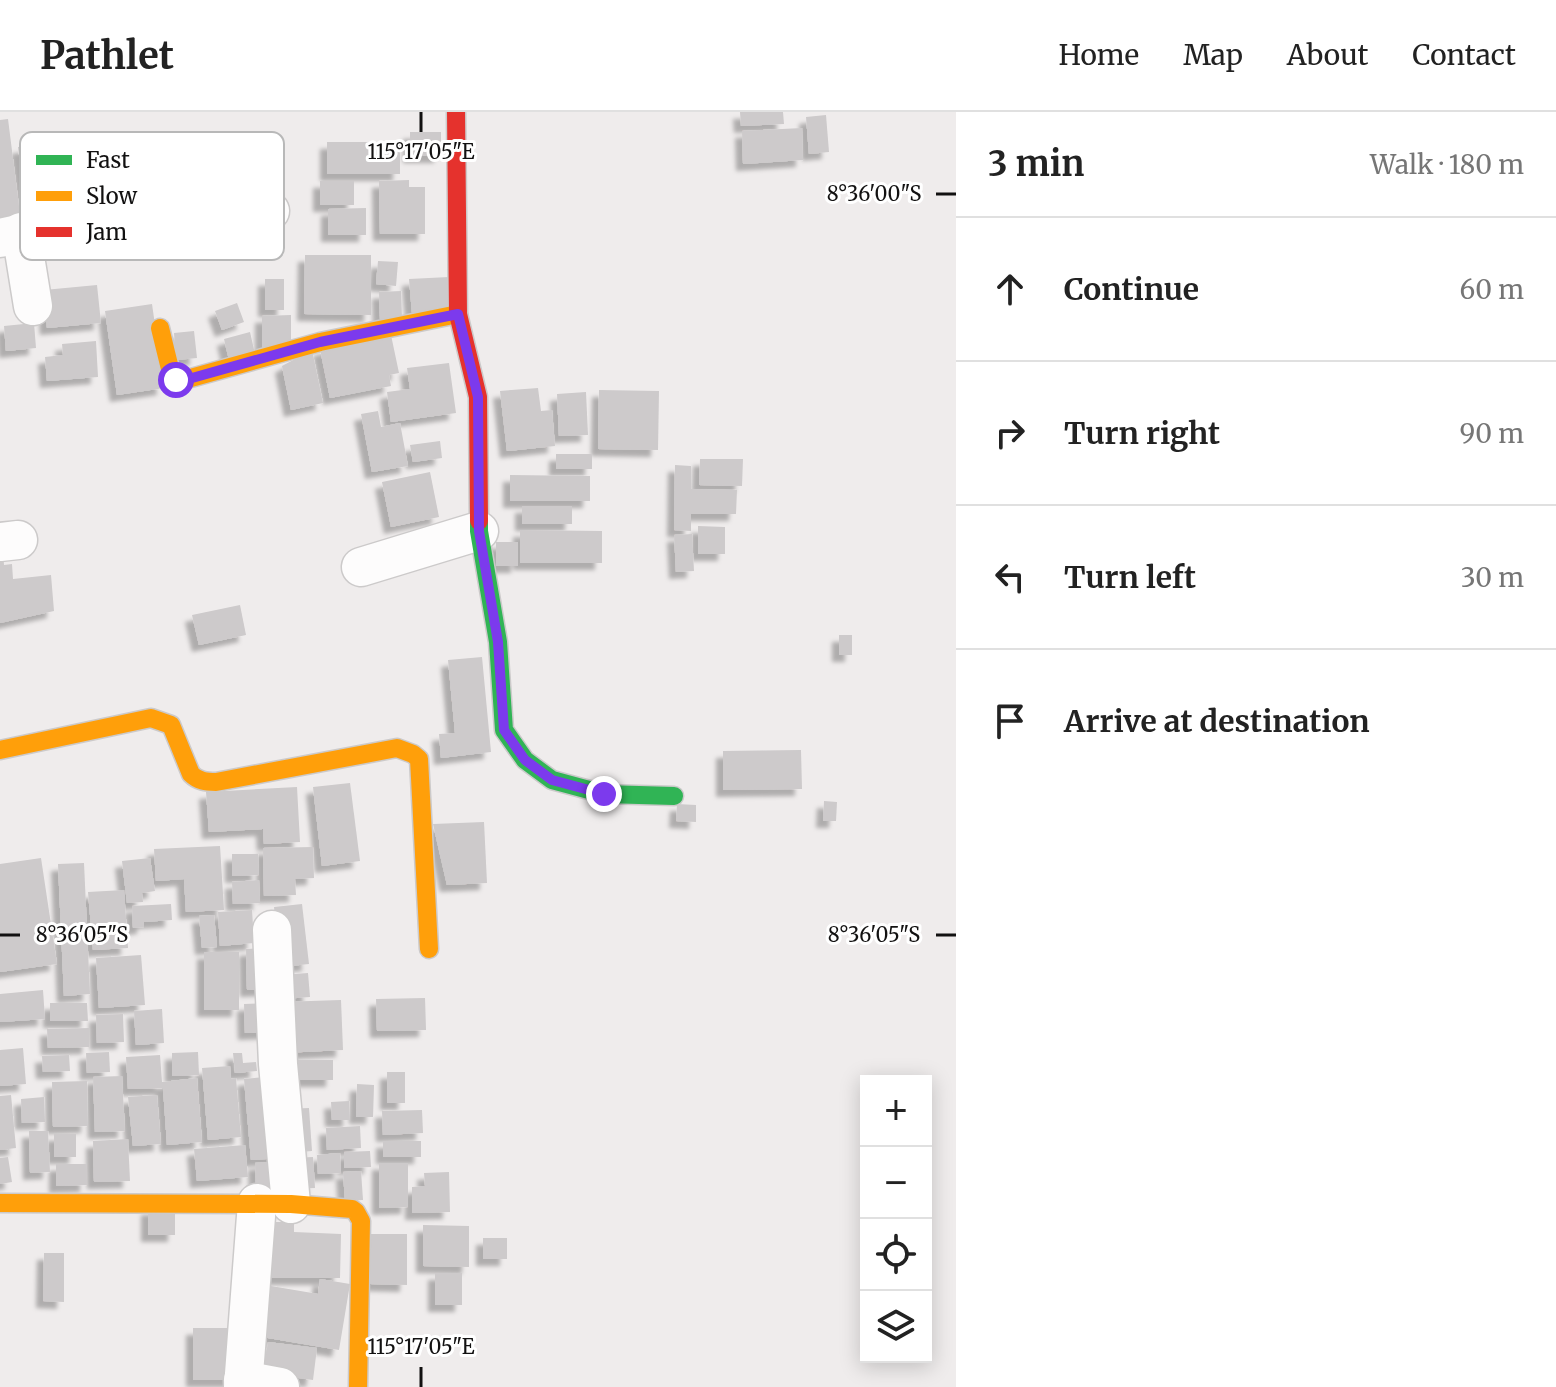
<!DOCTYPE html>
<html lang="en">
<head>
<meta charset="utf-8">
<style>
  :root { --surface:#fff; --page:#f2f2f2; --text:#222; --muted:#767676; --line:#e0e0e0 }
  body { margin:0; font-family:Merriweather,serif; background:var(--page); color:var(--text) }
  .controls { position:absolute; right:24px; bottom:24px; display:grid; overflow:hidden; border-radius:0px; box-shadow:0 4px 20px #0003 }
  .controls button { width:72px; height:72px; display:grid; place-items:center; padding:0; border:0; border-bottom:2px solid var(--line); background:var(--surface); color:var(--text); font:40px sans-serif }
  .stop { position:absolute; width:24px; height:24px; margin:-18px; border:6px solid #7c3aed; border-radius:50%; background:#fff }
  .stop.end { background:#7c3aed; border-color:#fff; box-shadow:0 2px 8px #0008 }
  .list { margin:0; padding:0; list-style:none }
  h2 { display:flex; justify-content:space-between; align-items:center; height:104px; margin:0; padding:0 32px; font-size:34px }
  h2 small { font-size:26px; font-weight:400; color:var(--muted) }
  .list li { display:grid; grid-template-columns:52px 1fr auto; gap:24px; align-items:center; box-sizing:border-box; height:144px; padding:0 32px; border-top:2px solid var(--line) }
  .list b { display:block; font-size:30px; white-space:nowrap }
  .list em { font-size:26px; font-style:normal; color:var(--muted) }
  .icon { flex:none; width:44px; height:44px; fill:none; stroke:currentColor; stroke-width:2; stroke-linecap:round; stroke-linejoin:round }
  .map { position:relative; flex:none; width:956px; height:1275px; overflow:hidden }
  header { display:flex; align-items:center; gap:48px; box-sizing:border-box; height:112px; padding:0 40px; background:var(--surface); border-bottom:2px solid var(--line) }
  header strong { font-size:38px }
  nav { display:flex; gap:44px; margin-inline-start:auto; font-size:28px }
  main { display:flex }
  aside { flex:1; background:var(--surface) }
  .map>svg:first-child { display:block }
  .building { fill:#cdcacb; filter:url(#shadow) }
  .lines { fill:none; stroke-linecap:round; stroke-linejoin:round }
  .street-casing { stroke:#cccaca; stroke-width:41 }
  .fast-casing { stroke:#cccaca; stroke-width:21 }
  .slow-casing { stroke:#cccaca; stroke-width:21 }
  .jam-casing { stroke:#cccaca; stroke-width:21 }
  .street { stroke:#fdfcfc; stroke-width:38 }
  .fast { stroke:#30b455; stroke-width:18 }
  .slow { stroke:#ff9f0a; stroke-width:18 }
  .jam { stroke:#e5322d; stroke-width:18 }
  .route { stroke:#7c3aed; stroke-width:10 }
  .ticks { fill:none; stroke:#121111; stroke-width:3 }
  .key { fill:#fff; stroke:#b8b8b8; stroke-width:2 }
  .key-label { font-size:22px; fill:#121111 }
  .ticks-label { font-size:20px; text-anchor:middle; fill:#121111; stroke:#fff; stroke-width:6; stroke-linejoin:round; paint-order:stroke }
</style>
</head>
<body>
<header>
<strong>Pathlet</strong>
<nav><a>Home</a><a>Map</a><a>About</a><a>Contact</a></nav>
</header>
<main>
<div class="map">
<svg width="956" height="1275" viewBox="0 0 956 1275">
  <defs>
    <filter id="shadow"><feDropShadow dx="-7" dy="7" stdDeviation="2" flood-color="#0004"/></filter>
  </defs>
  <rect width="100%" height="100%" fill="#efecec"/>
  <g class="building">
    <polygon points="740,0 783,0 784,12 741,14"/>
    <polygon points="826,3 829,40 809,42 806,5"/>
    <polygon points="8,7 19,94 47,91 49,107 0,112 0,8"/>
    <polygon points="802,16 803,48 743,52 742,19"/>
    <rect x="410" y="20" width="31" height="24"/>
    <polygon points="64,29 71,83 25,88 18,35"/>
    <rect x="327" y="30" width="73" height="32"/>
    <polygon points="409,68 409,75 425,75 425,122 380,122 379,69"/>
    <rect x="320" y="69" width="34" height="24"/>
    <polygon points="366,96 366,123 328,123 328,97"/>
    <polygon points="305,143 371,143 371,203 304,202"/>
    <polygon points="378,149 398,150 396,174 376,172"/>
    <polygon points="449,165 451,198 412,201 409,167"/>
    <rect x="265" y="167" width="19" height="31"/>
    <polygon points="97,173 101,211 47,216 44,178"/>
    <polygon points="401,179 402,206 380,207 379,180"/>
    <polygon points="237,191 244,210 222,218 215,199"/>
    <polygon points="152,192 164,276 117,283 105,199"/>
    <polygon points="291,203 291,235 262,236 262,204"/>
    <polygon points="34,211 36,236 6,239 4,214"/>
    <polygon points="194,219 197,246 176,248 174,221"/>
    <polygon points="250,220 255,242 229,248 224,227"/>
    <polygon points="391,223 399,261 389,263 391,274 330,286 320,237"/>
    <polygon points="96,229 98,265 47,269 45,245 63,243 62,232"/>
    <polygon points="312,238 323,291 291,298 282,254"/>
    <polygon points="449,251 456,301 391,310 387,280 410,277 407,256"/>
    <polygon points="538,276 541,299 552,298 555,334 507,339 500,279"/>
    <polygon points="599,278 659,279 658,338 598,337"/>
    <polygon points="586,280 588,323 559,324 557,282"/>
    <polygon points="378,299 381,315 400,311 408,354 372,360 361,302"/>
    <polygon points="440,329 442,346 413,350 410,333"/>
    <rect x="556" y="342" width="36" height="15"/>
    <polygon points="700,347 743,347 742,374 699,373"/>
    <polygon points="675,353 691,354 691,377 737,378 736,402 691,402 691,419 674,418"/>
    <polygon points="430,360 439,405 391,415 382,370"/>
    <polygon points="510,363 590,364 590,389 510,389"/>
    <rect x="522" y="394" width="50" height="18"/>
    <polygon points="698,414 725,415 725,442 698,442"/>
    <polygon points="520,418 602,419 602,451 520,451"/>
    <polygon points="692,422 694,459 676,460 674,423"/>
    <rect x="496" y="430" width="22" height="24"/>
    <polygon points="0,441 3,441 4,453 12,452 13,467 51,463 54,499 0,511"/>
    <polygon points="240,493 246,523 199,533 192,503"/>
    <rect x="839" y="523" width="13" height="20"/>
    <polygon points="482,545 491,640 441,646 439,622 455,621 448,548"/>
    <polygon points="801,638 802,677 723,678 723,639"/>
    <polygon points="350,671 360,749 322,754 313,675"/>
    <polygon points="297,675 300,730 264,732 263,717 209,720 206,680"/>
    <polygon points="824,689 837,690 836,709 823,709"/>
    <polygon points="677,692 696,693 696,710 676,709"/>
    <polygon points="484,710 487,771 447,773 433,712"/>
    <polygon points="220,734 224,798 186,800 184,767 156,769 154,737"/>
    <polygon points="313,735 314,766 295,767 296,783 264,784 263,736"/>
    <polygon points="232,742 258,742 259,763 232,764"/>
    <polygon points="41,746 57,852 0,860 0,752"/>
    <polygon points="150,746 155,779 142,781 143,790 127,791 122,749"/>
    <polygon points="84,751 90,882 64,884 58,752"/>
    <polygon points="259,768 260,791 233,792 232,770"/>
    <polygon points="124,778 128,836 93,838 88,780"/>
    <polygon points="171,792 172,808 144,810 144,815 133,816 132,794"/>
    <polygon points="302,792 309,852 280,855 274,795"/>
    <polygon points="252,798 254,831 220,834 218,800"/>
    <polygon points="214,803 217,835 202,836 199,804"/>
    <polygon points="267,836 268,877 247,878 246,837"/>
    <rect x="204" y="840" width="35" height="58"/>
    <polygon points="141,843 145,893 99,896 96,846"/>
    <polygon points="308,861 310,885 283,887 281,863"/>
    <polygon points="43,878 45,907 0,910 0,882"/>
    <polygon points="425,886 426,918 377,919 376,887"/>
    <polygon points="341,888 343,938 283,941 280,890"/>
    <polygon points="50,891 87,891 88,909 50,909"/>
    <polygon points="271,891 272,920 245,921 244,892"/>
    <polygon points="162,897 164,931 136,933 134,899"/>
    <polygon points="123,902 124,930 97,931 96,903"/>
    <polygon points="89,916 89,935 48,936 47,917"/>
    <polygon points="23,936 26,972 0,974 0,938"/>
    <polygon points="109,940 110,960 87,961 86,941"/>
    <polygon points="198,940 199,963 172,964 172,941"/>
    <polygon points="233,941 242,941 243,951 256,950 257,959 235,961"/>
    <polygon points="69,943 70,959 43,960 42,944"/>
    <polygon points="160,943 162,970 197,966 202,1030 167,1033 163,976 128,977 126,945"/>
    <rect x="296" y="948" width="37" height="20"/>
    <polygon points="230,954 231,967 236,966 241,1025 208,1028 202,956"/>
    <rect x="387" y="960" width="18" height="31"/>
    <polygon points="122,964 125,1019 95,1020 93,965"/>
    <polygon points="275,964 283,1046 251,1048 244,967"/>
    <polygon points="87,969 88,1014 53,1015 52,970"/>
    <polygon points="357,972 374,973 373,1005 356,1005"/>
    <polygon points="11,983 16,1036 0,1038 0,984"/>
    <polygon points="157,983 161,1032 133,1034 128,985"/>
    <polygon points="44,985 45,1010 22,1011 21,987"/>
    <polygon points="349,989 350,1008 332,1008 331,990"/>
    <polygon points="309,996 312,1039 289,1041 286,997"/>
    <polygon points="422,998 423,1021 383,1023 382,999"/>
    <polygon points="360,1014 361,1036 327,1038 326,1016"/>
    <polygon points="29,1019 48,1019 50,1060 30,1061"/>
    <rect x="54" y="1022" width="22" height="23"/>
    <polygon points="128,1027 130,1069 94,1070 93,1029"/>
    <rect x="383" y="1029" width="38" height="16"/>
    <polygon points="245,1033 248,1065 197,1069 194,1037"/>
    <polygon points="370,1039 371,1055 344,1056 344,1040"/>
    <polygon points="340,1041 341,1061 318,1062 317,1043"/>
    <polygon points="8,1045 12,1070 0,1072 0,1046"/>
    <polygon points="313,1045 315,1076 292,1077 290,1046"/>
    <polygon points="283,1049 284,1073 256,1075 255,1051"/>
    <polygon points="379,1051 408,1051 408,1095 379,1096"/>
    <polygon points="56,1052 87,1052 87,1073 56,1074"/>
    <polygon points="361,1059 363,1088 345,1089 343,1060"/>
    <polygon points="449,1060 450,1100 412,1101 412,1075 425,1074 424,1061"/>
    <rect x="148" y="1096" width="27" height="27"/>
    <polygon points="265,1110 294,1110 294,1120 341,1122 340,1166 266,1166"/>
    <polygon points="423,1113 469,1114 469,1155 423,1154"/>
    <polygon points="370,1122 407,1122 407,1173 370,1172"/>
    <rect x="483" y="1126" width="24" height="21"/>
    <polygon points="44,1141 64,1141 64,1190 43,1189"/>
    <rect x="435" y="1161" width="27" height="32"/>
    <polygon points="320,1167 350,1172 339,1238 262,1225 271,1174 318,1182"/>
    <rect x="193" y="1216" width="41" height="52"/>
    <polygon points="268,1230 317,1236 313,1268 263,1261"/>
  </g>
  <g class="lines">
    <defs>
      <g id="street">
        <polyline points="21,120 33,194"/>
        <polyline points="0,126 69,111 99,107 270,99"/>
        <polyline points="0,430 18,428"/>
        <polyline points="361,455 479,419"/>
        <polyline points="272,818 278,952 291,1092"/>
        <polyline points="243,1268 280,1275"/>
        <polyline points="243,1275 257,1091"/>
      </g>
      <polyline id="fast" points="479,409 479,419 498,530 504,618 525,648 552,668 604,682 674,684"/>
      <g id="slow">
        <polyline points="160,216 172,265 180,269 320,230 458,202"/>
        <path d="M0 638 151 606 171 613 191 662C198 669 206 670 216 670L397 636 413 642 419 647 429 837"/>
        <polyline points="0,1091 291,1092 352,1097 356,1100 361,1109 358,1275"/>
      </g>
      <polyline id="jam" points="456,0 458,202 478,285 479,409"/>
    </defs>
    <use href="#street" class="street-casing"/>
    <use href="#fast" class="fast-casing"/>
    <use href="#slow" class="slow-casing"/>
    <use href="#jam" class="jam-casing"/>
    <use href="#street" class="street"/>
    <use href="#fast" class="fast"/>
    <use href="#slow" class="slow"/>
    <use href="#jam" class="jam"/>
  </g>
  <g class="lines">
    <polyline class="route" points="176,268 185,268 320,230 458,202 478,285 479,419 498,530 504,618 525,648 552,668 604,682"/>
  </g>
  <path class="ticks" d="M421 0V20M936 82H956M0 823H20M936 823H956M421 1255V1275"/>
  <rect x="20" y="20" width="264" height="128" rx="12" class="key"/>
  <rect x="36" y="43" width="36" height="10" fill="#30b455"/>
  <rect x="36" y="79" width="36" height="10" fill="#ff9f0a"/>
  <rect x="36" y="115" width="36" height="10" fill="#e5322d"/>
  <g class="key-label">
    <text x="86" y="56">Fast</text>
    <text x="86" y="92">Slow</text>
    <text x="86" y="128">Jam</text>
  </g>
  <g class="ticks-label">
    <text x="421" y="47">115°17'05"E</text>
    <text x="874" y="89">8°36'00"S</text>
    <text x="82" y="830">8°36'05"S</text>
    <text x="874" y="830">8°36'05"S</text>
    <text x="421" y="1242">115°17'05"E</text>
  </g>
</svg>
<div class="controls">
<button>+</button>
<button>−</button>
<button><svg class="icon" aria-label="locate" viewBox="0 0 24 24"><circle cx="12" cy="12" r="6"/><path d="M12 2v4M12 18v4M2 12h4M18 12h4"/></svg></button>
<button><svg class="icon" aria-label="layers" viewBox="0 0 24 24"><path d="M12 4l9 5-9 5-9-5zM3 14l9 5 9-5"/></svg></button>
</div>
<div class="stop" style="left:176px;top:268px"></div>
<div class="stop end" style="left:604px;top:682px"></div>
</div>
<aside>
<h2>3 min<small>Walk · 180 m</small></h2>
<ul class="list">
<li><svg class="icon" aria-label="ahead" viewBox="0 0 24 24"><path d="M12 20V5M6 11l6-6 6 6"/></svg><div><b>Continue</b></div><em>60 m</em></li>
<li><svg class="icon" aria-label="right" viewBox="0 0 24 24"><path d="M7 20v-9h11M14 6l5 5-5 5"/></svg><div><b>Turn right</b></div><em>90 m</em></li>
<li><svg class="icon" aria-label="left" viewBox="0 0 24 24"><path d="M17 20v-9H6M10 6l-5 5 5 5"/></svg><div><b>Turn left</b></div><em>30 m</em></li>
<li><svg class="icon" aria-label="arrive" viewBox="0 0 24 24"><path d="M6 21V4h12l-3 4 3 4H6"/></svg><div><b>Arrive at destination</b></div></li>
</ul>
</aside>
</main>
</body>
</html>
